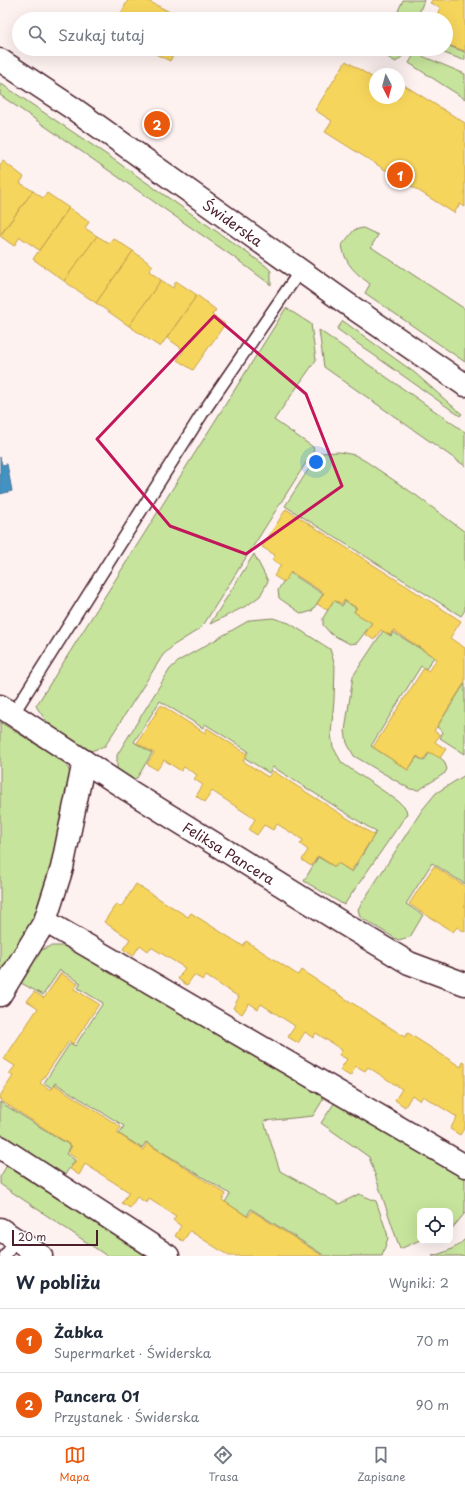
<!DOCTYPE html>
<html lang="pl">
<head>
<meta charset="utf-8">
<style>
  :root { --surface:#fff; --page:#f6f6f7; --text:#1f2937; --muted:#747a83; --line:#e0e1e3; --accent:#ea580c }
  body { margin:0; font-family:"Playpen Sans",sans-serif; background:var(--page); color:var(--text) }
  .controls { position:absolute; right:12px; bottom:12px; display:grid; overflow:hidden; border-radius:8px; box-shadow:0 4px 16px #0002 }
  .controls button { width:36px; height:36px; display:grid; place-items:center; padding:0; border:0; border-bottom:1px solid var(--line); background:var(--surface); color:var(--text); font:20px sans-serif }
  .compass { position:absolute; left:369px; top:68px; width:36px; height:36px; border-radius:50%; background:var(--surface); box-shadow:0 4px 16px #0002; rotate:174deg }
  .scale { position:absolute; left:12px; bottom:10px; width:86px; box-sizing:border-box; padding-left:4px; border:2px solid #4a1f2b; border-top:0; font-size:11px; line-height:14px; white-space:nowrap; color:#4a1f2b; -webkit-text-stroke:3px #fff; paint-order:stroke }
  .you { position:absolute; left:316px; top:462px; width:14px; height:14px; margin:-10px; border:3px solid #fff; border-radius:50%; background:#1a73e8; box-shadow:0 0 0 6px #1a73e833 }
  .badge { display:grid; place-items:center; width:26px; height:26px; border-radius:50%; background:var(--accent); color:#fff; font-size:13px; font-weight:700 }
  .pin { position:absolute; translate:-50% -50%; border:2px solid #fff; box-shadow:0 1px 4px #0006 }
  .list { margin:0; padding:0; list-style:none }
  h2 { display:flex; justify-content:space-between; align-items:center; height:52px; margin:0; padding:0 16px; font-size:17px }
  h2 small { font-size:13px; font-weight:400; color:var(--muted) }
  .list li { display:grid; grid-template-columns:26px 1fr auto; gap:12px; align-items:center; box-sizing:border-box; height:64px; padding:0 16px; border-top:1px solid var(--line) }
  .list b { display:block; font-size:15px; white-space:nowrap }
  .list p { margin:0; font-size:13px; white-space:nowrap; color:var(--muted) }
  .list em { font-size:13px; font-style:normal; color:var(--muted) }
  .icon { flex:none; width:22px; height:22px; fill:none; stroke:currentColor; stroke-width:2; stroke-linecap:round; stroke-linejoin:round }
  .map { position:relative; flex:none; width:465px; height:1256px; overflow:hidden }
  .search { position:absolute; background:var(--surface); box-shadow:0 4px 16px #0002; left:12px; right:12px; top:12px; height:44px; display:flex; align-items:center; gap:10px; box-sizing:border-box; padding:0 14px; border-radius:22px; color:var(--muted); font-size:15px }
  .sheet { height:180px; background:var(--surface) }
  nav { display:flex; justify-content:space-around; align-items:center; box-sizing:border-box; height:56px; border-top:1px solid var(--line); background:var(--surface); font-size:11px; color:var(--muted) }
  nav a { display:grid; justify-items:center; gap:2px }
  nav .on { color:var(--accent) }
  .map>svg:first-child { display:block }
  .green { fill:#c6e49c; stroke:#888264 }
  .homes { fill:#f6d55c; stroke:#c29e4d }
  .schools { fill:#4393c3; stroke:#457095 }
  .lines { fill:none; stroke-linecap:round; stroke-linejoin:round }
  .service-casing { stroke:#4a1f2b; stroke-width:14 }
  .minor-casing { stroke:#4a1f2b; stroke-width:25 }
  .service { stroke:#fff; stroke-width:11 }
  .minor { stroke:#fff; stroke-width:22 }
  .marked { fill:none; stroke:#c2185b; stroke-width:3; stroke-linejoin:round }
  .labels { text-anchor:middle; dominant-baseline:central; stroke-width:4; stroke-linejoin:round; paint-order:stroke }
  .street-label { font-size:14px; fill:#4a1f2b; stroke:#fff }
</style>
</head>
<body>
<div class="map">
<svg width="465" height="1256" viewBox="0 0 465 1256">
  <rect width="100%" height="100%" fill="#fef2f1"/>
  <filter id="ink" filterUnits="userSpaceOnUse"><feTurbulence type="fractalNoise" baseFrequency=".025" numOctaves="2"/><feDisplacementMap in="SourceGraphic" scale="8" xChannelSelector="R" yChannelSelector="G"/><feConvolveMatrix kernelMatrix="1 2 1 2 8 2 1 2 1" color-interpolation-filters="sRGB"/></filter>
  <g filter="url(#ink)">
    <g class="green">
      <polygon points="403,0 424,0 417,19 409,19 409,14 398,11"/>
      <polygon points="446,45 465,52 465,59 463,60 433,49 446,49"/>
      <polygon points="384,49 404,49 405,54 396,62 382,54"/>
      <polygon points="415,53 465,74 465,99 409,63"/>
      <polygon points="0,83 110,157 266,266 271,271 271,285 235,258 0,95"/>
      <path d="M363 228 378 235 371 247 465 309V362L365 293 370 284C356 273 345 265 342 245L354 230Z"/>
      <polygon points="286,308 311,324 316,360 274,420 313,447 314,450 204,624 198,630 174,645 163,655 105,746 91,751 56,730 44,718 36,706"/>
      <polygon points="343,321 415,373 450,404 462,414 460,416 337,329"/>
      <polygon points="319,330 465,432 465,466 324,367"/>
      <polygon points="339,452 355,455 367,462 417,496 465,532 465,610 461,616 285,506 319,453"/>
      <polygon points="254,554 268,581 260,596 248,605 210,624"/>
      <polygon points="289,572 323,594 312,611 302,614 279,598 278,590"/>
      <polygon points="334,600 342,606 345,601 356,608 354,612 372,623 357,643 350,644 331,634 323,625 323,618"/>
      <polygon points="273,618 289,623 330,649 335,666 334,700 331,734 333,747 342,763 398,801 406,809 407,814 344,905 304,881 318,857 335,867 338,863 352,872 376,832 273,767 269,773 245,758 248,751 205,724 203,728 160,701 134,742 152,753 137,778 132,779 117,769 117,755 170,669 180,660 250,620"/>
      <polygon points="383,631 391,636 393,632 434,657 426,669 421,666 371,746 408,770 417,757 424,761 431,750 444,761 447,769 445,773 419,790 410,789 354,756 347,743 345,731 353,676"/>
      <polygon points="465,683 465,754 440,738 443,732 437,727"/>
      <polygon points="0,722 66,763 71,776 48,885 39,912 0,982"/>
      <polygon points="465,775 465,884 432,863 406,904 423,915 410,937 398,940 360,917 358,909 422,810 436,793"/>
      <path d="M51 946H70L327 1093 313 1116 264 1121 280 1171 339 1204 359 1194 376 1201 387 1233 388 1238 382 1256H325L251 1209 247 1216 225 1202 230 1194 146 1142 142 1148 119 1134 124 1126 55 1083 52 1088 44 1083 70 1043 75 1046 103 1003 78 988 81 983 60 970 43 995 21 983C21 966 35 951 51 946Z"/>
      <polygon points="337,1099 465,1174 465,1213 450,1231 450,1211 420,1211 420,1240 400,1249 369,1157 321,1123"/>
      <polygon points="0,1102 71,1146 66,1154 75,1160 64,1176 0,1140"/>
      <polygon points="9,1162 155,1256 107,1256 0,1184 0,1177"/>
      <path d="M465 1239V1256H432C444 1253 457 1248 465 1239Z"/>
    </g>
    <g class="homes">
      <polygon points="128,0 146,0 184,19 118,19"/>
      <polygon points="432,0 465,0 465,51 446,44 446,19 436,19 440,7 430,3"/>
      <polygon points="145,49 176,49 170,61"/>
      <polygon points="346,61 375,79 375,98 399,98 399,82 465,123 465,207 460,204 454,213 325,132 332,121 315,110"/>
      <polygon points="3,161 24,177 20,183 33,191 0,235 0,165"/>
      <polygon points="33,191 43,198 47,193 69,208 39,250 20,237 14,246 0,236"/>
      <polygon points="69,208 89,222 85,228 97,236 64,281 33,259"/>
      <polygon points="97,236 109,243 113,238 133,251 96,303 64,281"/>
      <polygon points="133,251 153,266 149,271 161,280 129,326 96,303"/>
      <polygon points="161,280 173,288 176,281 197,295 160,347 129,326"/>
      <polygon points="197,295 216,310 212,315 225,324 193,370 177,360 184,350 167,338"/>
      <polygon points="286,509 461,621 450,638 465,648 465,682 434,731 440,735 435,742 446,749 440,758 429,752 423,760 417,756 408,770 373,747 424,668 428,671 437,659 393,630 390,635 381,630 374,640 365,634 372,623 354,612 357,608 344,600 342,604 334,600 327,610 317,604 324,593 291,572 284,582 274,576 281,565 272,560 275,555 262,547"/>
      <polygon points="161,705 205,733 207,728 247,754 243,761 268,777 273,771 374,835 351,871 338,863 335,867 318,856 311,866 302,860 308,850 300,844 303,840 277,824 273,830 264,825 257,835 249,830 255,819 212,791 205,802 196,796 203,785 194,779 197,775 184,767 181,771 164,760 157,770 147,764 154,753 137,743"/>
      <polygon points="434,866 465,886 465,932 457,927 453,932 409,904"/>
      <polygon points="136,884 188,917 191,913 243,946 246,941 298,975 301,970 405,1037 408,1033 461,1067 463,1062 465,1063 465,1127 460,1135 450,1129 457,1117 423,1096 420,1101 412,1095 405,1107 395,1100 402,1089 368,1067 365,1071 356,1066 350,1076 340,1070 347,1059 339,1055 342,1050 316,1033 313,1038 305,1032 298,1043 288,1037 295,1026 261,1004 258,1009 249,1003 242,1014 233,1008 239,997 206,976 203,980 194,975 187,985 178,979 185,968 151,947 148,951 140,945 133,956 123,949 130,939 104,922 116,904 121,907"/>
      <polygon points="61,973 78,984 74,989 99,1004 73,1044 69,1041 40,1083 51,1090 55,1085 121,1127 117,1133 143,1150 147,1143 226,1194 222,1200 248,1217 252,1211 323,1256 229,1256 190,1231 183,1241 175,1236 181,1226 173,1220 176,1216 149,1199 147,1203 137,1197 130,1208 122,1203 129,1192 85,1164 79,1175 70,1169 77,1159 68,1153 72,1146 0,1100 0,1096 13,1076 9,1074 15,1066 4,1059 38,1008 27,1001 34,992 44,998"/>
    </g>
    <polygon class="schools" points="0,457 2,465 7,464 12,491 0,494"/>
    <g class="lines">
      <defs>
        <g id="service">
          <polyline points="13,714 202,414 300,271"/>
          <polyline points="5,1256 16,1240"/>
        </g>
        <g id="minor">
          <path id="s1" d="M0 60 74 109 346 303 465 385"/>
          <path id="s2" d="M0 706 128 790 344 924 409 963 465 984"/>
          <polyline points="45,921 465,1166"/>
          <polyline points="0,995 45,921 62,868 84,761"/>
          <polyline points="0,1147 168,1256"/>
          <polyline points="0,1229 41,1256"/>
        </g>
      </defs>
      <use href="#service" class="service-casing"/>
      <use href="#minor" class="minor-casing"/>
      <use href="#service" class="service"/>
      <use href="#minor" class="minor"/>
    </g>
  </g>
  <path class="marked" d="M214 316 306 394 342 486 246 554 170 526 97 439Z"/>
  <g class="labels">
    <g class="street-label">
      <text stroke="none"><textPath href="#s1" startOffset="284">Świderska</textPath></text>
      <text stroke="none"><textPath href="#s2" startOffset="272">Feliksa Pancera</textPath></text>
    </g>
  </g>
</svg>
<div class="controls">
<button><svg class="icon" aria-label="locate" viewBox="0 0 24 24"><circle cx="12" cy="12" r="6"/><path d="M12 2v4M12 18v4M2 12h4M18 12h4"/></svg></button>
</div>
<svg class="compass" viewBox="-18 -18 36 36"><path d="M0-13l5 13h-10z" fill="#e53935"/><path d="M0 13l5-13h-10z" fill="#747a83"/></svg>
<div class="scale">20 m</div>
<div class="you"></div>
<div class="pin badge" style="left:400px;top:175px">1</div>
<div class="pin badge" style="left:157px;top:124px">2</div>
<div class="search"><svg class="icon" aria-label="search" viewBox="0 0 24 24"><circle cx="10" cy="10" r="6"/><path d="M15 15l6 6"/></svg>Szukaj tutaj</div>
</div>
<section class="sheet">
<h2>W pobliżu<small>Wyniki: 2</small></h2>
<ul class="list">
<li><span class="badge">1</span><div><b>Żabka</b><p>Supermarket · Świderska</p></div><em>70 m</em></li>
<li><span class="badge">2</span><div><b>Pancera 01</b><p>Przystanek · Świderska</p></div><em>90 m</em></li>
</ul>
</section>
<nav>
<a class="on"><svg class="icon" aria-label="map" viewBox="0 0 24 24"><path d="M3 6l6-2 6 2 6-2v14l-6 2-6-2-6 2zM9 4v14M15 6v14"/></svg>Mapa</a>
<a><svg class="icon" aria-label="directions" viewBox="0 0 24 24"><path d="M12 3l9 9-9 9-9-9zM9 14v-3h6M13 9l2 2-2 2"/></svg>Trasa</a>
<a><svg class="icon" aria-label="saved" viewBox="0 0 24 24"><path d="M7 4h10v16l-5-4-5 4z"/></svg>Zapisane</a>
</nav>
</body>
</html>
